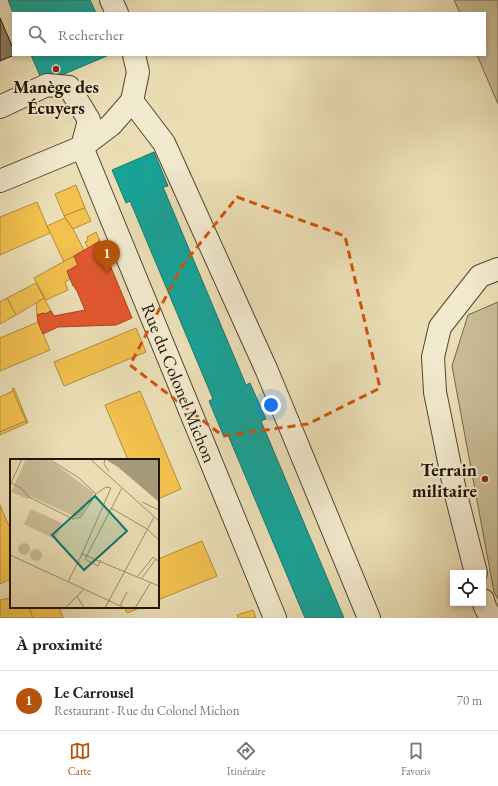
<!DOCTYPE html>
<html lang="fr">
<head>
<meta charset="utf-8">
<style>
  :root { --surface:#fff; --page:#f2f2f2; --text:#222; --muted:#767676; --line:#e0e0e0; --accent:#b45309 }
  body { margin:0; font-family:"EB Garamond",serif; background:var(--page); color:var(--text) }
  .controls { position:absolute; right:12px; bottom:12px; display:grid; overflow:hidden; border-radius:0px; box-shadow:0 2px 6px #0003 }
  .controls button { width:36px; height:36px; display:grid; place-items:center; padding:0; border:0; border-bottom:1px solid var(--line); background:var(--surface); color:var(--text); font:20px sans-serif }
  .you { position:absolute; left:271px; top:405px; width:14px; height:14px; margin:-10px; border:3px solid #fff; border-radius:50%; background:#1a73e8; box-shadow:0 0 0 6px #1a73e833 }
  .badge { display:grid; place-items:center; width:26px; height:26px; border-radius:50%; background:var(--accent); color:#fff; font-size:13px; font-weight:700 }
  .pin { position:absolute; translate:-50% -33px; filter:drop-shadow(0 1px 2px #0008) }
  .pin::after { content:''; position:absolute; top:21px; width:14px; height:12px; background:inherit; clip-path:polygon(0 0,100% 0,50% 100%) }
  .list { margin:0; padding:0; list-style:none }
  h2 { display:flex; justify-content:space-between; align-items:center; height:52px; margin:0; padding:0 16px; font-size:17px }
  h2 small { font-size:13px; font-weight:400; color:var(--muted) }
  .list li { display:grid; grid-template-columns:26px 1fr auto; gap:12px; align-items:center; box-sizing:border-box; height:60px; padding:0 16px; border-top:1px solid var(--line) }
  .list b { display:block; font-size:15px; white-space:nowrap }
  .list p { margin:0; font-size:13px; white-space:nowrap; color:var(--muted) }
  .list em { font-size:13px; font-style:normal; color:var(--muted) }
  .icon { flex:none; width:22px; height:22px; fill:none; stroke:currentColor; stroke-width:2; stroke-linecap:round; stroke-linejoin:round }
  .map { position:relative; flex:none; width:498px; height:618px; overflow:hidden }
  .search { position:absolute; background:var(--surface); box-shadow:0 2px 6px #0003; left:12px; right:12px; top:12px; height:44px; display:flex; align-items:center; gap:10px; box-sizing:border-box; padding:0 14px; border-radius:0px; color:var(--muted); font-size:15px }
  .sheet { height:112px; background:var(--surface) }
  nav { display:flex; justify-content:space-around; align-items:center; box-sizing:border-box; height:56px; border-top:1px solid var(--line); background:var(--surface); font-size:11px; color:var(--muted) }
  nav a { display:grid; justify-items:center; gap:2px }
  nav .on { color:var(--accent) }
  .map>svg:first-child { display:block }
  .green { fill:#c8bc97; stroke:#74684e }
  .homes { fill:#f2c14e; stroke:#b38d38 }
  .shops { fill:#e4572e; stroke:#a94322 }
  .public { fill:#17a398; stroke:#19786c }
  .building { fill:#897d61; stroke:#1f1405 }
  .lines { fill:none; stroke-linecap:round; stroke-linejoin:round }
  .minor-casing { stroke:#524631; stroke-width:24 }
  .minor { stroke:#f2eacf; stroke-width:22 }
  .marked { fill:none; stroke:#d4520b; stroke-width:3; stroke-dasharray:8 5; stroke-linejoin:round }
  .poi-dot { fill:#8f2418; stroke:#f2eacf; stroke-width:1.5 }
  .labels { text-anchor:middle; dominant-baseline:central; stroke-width:4; stroke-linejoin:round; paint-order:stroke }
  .poi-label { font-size:18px; font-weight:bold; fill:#1f1405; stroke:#f2eacf }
  .street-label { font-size:18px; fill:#1f1405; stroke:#f2eacf }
  .inset-road { fill:none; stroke:#998d6f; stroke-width:1 }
  .view { fill:#0f766e; fill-opacity:0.15; stroke:#0f766e; stroke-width:2 }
  .inset-edge { fill:none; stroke:#1f1405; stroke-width:2 }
</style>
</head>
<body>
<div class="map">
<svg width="498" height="618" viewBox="0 0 498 618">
  <rect width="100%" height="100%" fill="#ebdeb5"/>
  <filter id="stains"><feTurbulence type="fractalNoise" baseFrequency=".005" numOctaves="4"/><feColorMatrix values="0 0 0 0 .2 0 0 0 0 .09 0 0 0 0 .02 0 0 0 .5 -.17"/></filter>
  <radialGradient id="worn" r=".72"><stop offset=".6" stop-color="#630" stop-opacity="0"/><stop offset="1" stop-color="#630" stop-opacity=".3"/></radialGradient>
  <g class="green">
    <polygon points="454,0 498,0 498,104 477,55 485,55 485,13 460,13"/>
    <polygon points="498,302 498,599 494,592 452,366 468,315"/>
  </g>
  <g class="homes">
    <polygon points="76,185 85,208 64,216 55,194"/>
    <polygon points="37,202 50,233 0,255 0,217"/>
    <polygon points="85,208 91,221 73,229 64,216"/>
    <polygon points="65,218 73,229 84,250 64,262 47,226"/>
    <polygon points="96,232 100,241 88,248 85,242 88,241 87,237"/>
    <polygon points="74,256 78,265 67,271 70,279 65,282 68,290 46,300 34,278"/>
    <polygon points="36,283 44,298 16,315 7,298"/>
    <polygon points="7,298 16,315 0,324 0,302"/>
    <polygon points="44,298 51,311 45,314 44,313 37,315 36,303"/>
    <polygon points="38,322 50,350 0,371 0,338"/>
    <polygon points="136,328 146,352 64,386 54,362"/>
    <polygon points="14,388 28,423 27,423 12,389"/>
    <polygon points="13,391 26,421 0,432 0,397"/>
    <polygon points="140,391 181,489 158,499 158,460 128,460 105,405"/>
    <polygon points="26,421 27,423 0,435 0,432"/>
    <polygon points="0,505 11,531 11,579 0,584"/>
    <polygon points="202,541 217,576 158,600 158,559"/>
    <polygon points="11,598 11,607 29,607 33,618 0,618 0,600"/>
    <polygon points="29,607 59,607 63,618 33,618"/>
    <polygon points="124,607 142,607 127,613"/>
    <polygon points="253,610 256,618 238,618 237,615"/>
  </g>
  <polygon class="shops" points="100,241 132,318 116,325 58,327 43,334 38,322 37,315 44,313 45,314 51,311 54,316 85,310 77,291 78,290 76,290 74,286 73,286 67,271 78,265 74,256"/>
  <g class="public">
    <polygon points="8,0 90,0 96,13 13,13"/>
    <polygon points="31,55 109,55 43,83"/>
    <polygon points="154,152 168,186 163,187 246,385 250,383 266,419 261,421 344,618 305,618 228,435 224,437 209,401 213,399 130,201 126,203 112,170"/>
  </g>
  <polygon class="building" points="0,18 13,48 14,55 0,61"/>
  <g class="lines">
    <defs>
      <g id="minor">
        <polyline points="111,0 117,13"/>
        <polyline points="132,101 164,143 267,371 369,618"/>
        <polyline points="132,101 138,72 134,55"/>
        <polyline points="0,107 47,85 69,87 89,120 82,147"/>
        <polyline points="82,147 275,618"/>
        <polyline points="0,181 82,147 111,125 132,101"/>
        <polyline points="476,573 455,491 435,392 433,357 440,327 480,276 498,269"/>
        <polyline points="483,600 485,607 491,618"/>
      </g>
    </defs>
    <use href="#minor" class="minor-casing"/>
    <use href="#minor" class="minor"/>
  </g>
  <path class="marked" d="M237 197 345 236 380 388 308 424 223 436 130 365 182 266Z"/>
  <g class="poi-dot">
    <circle cx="56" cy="69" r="4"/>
    <circle cx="485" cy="479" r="4"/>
  </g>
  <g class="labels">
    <g class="poi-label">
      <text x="56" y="86">Manège des<tspan x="56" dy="21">Écuyers</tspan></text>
      <text x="477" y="469" text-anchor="end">Terrain<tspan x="477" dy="21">militaire</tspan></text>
    </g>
    <g class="street-label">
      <text transform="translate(179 383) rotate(68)">Rue du Colonel Michon</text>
    </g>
  </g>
  <g transform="translate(10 459)">
    <rect width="149" height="149" fill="#ebdeb5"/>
    <path d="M16 0H36L44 4 84 34 71 56 66 58 20 37 18 40 1 33ZM21 50 52 64 45 80 14 65ZM8 90a6 6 0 1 1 12 0a6 6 0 1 1-12 0ZM20 96a6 6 0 1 1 12 0a6 6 0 1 1-12 0Z" fill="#c8bc97"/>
    <path d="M95 0H149V43L108 8Z" fill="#a69979"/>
    <path class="inset-road" d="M80 0 149 62M95 0 94 5 99 12M1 24 11 29 19 38 63 60 71 58 86 35 69 19 39 0M0 26 12 0M132 43 149 51M101 49 137 70 149 81M72 95 101 29 96 28 86 35M72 95 149 127M0 96 115 149M91 101 88 107 75 100 112 29M128 117 143 98 149 103M132 119 146 100M58 123 72 95M67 137 74 149M110 147 117 133M55 149 74 130M95 149 144 58M125 149 141 123"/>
    <path class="view" d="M85 37 117 72 74 111 42 76Z"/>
    <rect width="149" height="149" class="inset-edge"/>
  </g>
  <rect width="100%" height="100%" filter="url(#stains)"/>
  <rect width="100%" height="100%" fill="url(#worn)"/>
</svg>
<div class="controls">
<button><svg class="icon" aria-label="locate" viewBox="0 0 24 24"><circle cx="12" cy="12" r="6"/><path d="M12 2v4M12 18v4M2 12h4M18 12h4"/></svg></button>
</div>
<div class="you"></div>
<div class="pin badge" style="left:107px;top:273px">1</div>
<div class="search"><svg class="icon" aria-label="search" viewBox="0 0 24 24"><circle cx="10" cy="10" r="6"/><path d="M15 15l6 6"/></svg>Rechercher</div>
</div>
<section class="sheet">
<h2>À proximité<small></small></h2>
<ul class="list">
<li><span class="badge">1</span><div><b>Le Carrousel</b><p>Restaurant · Rue du Colonel Michon</p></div><em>70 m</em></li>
</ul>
</section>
<nav>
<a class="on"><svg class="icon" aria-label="map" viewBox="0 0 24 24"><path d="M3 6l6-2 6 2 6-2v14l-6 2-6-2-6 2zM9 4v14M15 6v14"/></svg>Carte</a>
<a><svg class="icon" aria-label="directions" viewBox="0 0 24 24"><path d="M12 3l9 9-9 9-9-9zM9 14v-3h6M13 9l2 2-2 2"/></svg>Itinéraire</a>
<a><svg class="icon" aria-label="saved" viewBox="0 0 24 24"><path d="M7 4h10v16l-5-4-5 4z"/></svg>Favoris</a>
</nav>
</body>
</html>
